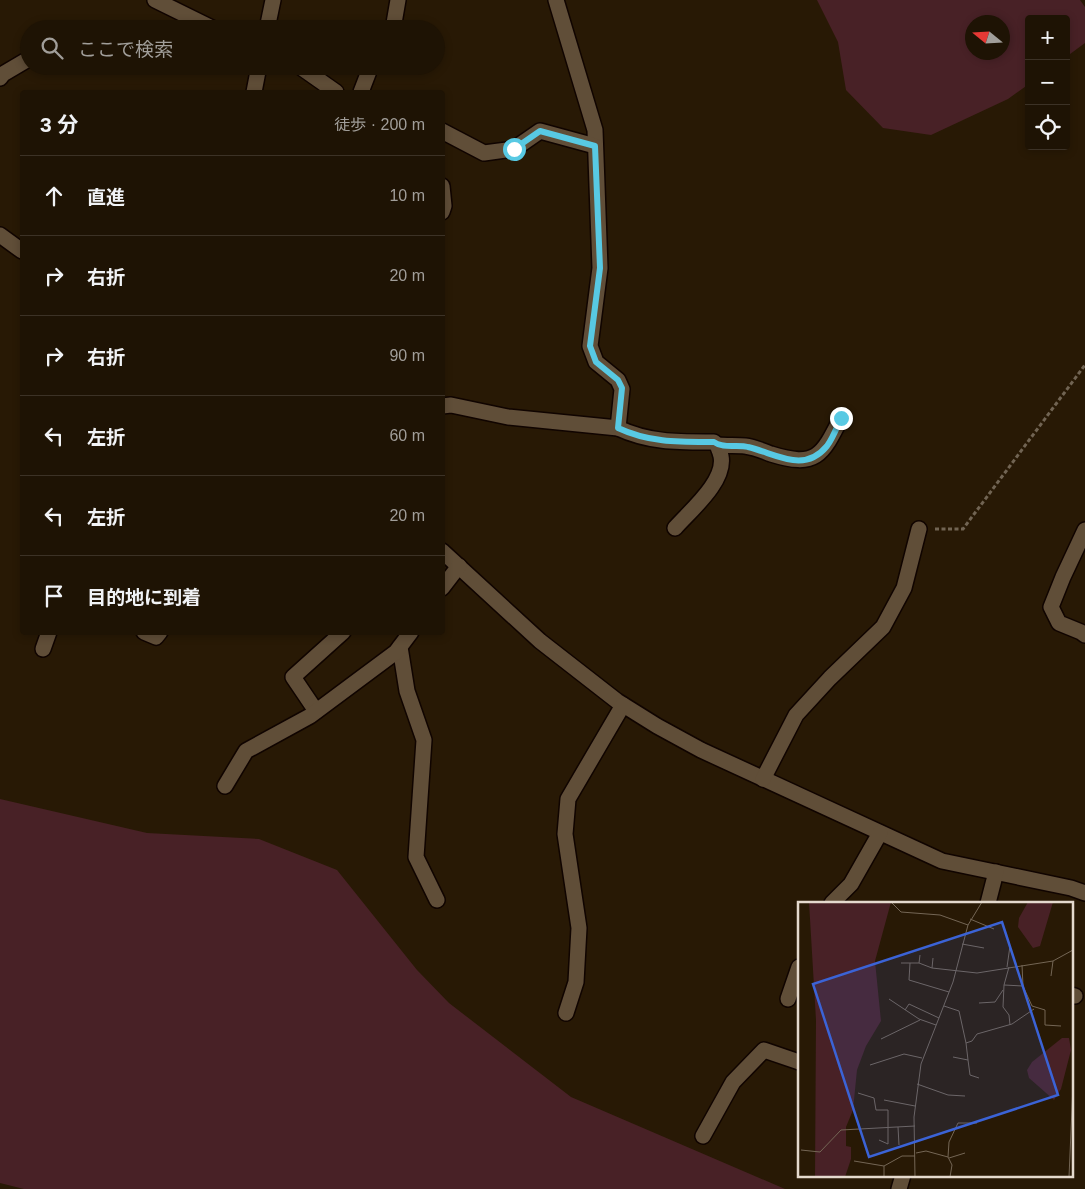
<!DOCTYPE html>
<html lang="ja">
<head>
<meta charset="utf-8">
<style>
  :root { --surface:#1e1304; --page:#261c0e; --text:#f1f3f6; --muted:#a19e9a; --line:#3c3226 }
  body { margin:0; font-family:Helvetica,"Noto Sans JP",sans-serif; background:var(--page); color:var(--text) }
  .controls { position:absolute; right:15px; top:15px; display:grid; overflow:hidden; border-radius:5px; box-shadow:0 2px 8px #0003 }
  .controls button { width:45px; height:45px; display:grid; place-items:center; padding:0; border:0; border-bottom:1px solid var(--line); background:var(--surface); color:var(--text); font:25px sans-serif }
  .compass { position:absolute; left:965px; top:15px; width:45px; height:45px; border-radius:50%; background:var(--surface); box-shadow:0 2px 8px #0003; rotate:288deg }
  .stop { position:absolute; width:15px; height:15px; margin:-11px; border:4px solid #58c9e3; border-radius:50%; background:#fff }
  .stop.end { background:#58c9e3; border-color:#fff; box-shadow:0 1px 5px #0008 }
  .list { margin:0; padding:0; list-style:none }
  h2 { display:flex; justify-content:space-between; align-items:center; height:65px; margin:0; padding:0 20px; font-size:21px }
  h2 small { font-size:16px; font-weight:400; color:var(--muted) }
  .list li { display:grid; grid-template-columns:32px 1fr auto; gap:15px; align-items:center; box-sizing:border-box; height:80px; padding:0 20px; border-top:1px solid var(--line) }
  .list b { display:block; font-size:19px; white-space:nowrap }
  .list em { font-size:16px; font-style:normal; color:var(--muted) }
  .icon { flex:none; width:28px; height:28px; fill:none; stroke:currentColor; stroke-width:2; stroke-linecap:round; stroke-linejoin:round }
  .map { position:relative; flex:none; width:1085px; height:1189px; overflow:hidden }
  .search { position:absolute; background:var(--surface); box-shadow:0 2px 8px #0003; left:20px; top:20px; width:425px; height:55px; display:flex; align-items:center; gap:12px; box-sizing:border-box; padding:0 18px; border-radius:28px; color:var(--muted); font-size:19px }
  .panel { position:absolute; background:var(--surface); box-shadow:0 2px 8px #0003; left:20px; top:90px; width:425px; height:545px; border-radius:5px }
  .map>svg:first-child { display:block }
  .green { fill:#482126; fill-rule:evenodd }
  .lines { fill:none; stroke-linecap:round; stroke-linejoin:round }
  .minor-casing { stroke:#100400; stroke-width:18 }
  .path { stroke:#716453; stroke-width:3; stroke-dasharray:4 2.5; stroke-linecap:butt }
  .minor { stroke:#604e38; stroke-width:15 }
  .route { stroke:#58c9e3; stroke-width:6 }
  .inset-road { fill:none; stroke:#746655; stroke-width:1 }
  .view { fill:#3b63d6; fill-opacity:0.15; stroke:#3b63d6; stroke-width:2.5 }
  .inset-edge { fill:none; stroke:#e5dace; stroke-width:2.5 }
</style>
</head>
<body>
<div class="map">
<svg width="1085" height="1189" viewBox="0 0 1085 1189">
  <rect width="100%" height="100%" fill="#281905"/>
  <g class="green">
    <path d="M817 0H1080L1085 7V43L1066 57V19H1029V84L1008 99 931 135 883 128 846 90 838 42ZM972 22H1002V52H972Z"/>
    <polygon points="0,799 147,833 259,839 337,870 417,970 449,1003 571,1097 785,1189 24,1189 0,1183"/>
  </g>
  <g class="lines">
    <defs>
      <g id="minor">
        <polyline points="155,0 214,29"/>
        <path d="M556 0 595 130 600 268 590 346 596 362 618 380 622 389 618 428C650 443 680 442 714 442 719 446 719 450 721 456 726 481 691 510 675 528"/>
        <polyline points="267,29 273,0"/>
        <polyline points="393,29 398,0"/>
        <polyline points="299,66 336,92"/>
        <polyline points="0,78 3,74 25,61"/>
        <polyline points="254,92 259,66"/>
        <polyline points="361,92 371,66"/>
        <polyline points="442,131 484,153 514,149 540,131 595,146"/>
        <polyline points="442,186 444,206 442,212"/>
        <polyline points="0,235 22,251"/>
        <polyline points="442,406 451,405 508,417 618,428"/>
        <path d="M718 445C727 446 737 445 745 446 754 447 763 451 771 454 816 468 822 456 841 418"/>
        <polyline points="1085,530 1063,577 1051,607 1059,623 1081,632 1085,635"/>
        <polyline points="442,551 540,641 617,701 657,726 701,750 942,861 1071,888 1085,893"/>
        <polyline points="442,588 459,566"/>
        <polyline points="144,632 156,637 160,632"/>
        <polyline points="400,647 407,691 424,740 416,857 437,900"/>
        <polyline points="43,649 49,632"/>
        <polyline points="316,711 293,677 343,632"/>
        <polyline points="763,779 796,715 830,678 883,627 904,588 919,529"/>
        <polyline points="225,786 246,751 310,716 396,652 411,632"/>
        <polyline points="832,903 851,884 880,833"/>
        <polyline points="988,903 996,872"/>
        <polyline points="1071,995 1075,996"/>
        <polyline points="788,999 799,967"/>
        <polyline points="566,1013 576,982 579,928 565,834 568,799 623,705"/>
        <polyline points="703,1136 733,1082 764,1050 799,1062"/>
        <polyline points="899,1189 903,1175"/>
      </g>
    </defs>
    <use href="#minor" class="minor-casing"/>
    <polyline class="path" points="935,529 963,529 1085,365"/>
    <use href="#minor" class="minor"/>
  </g>
  <g class="lines">
    <path class="route" d="M514 149 540 131 595 146 600 268 590 346 596 362 618 380 622 388 618 428C650 443 680 442 714 442 723 449 738 444 748 447 777 454 804 474 827 446 833 438 837 427 841 418"/>
  </g>
  <g transform="translate(798 902)">
    <rect width="275" height="275" fill="#281905"/>
    <path d="M11 0H93L77 59 83 119 68 144 59 168 55 208 48 225V244L53 245V257L47 275H17L18 118ZM230 0H255L242 44 235 46 220 25 221 16ZM264 136H271L273 148 263 187 256 198 231 176 229 168 234 160Z" fill="#482126"/>
    <path class="inset-road" d="M93 0 103 10 142 13 170 23M172 17 196 27M164 42 186 46M122 53 121 61 134 66M135 56 134 66 179 71 255 59 275 48M103 61H121M112 61 111 78 151 90M224 63 225 84 234 104 247 108V123L263 124M209 65 212 44M211 65 206 83 205 105 211 113 212 123M253 74 255 59M206 83 225 84M91 97 121 117 138 123M181 101 197 100 205 88M146 104 161 109 168 141M107 108 111 102 141 116M83 137 122 118M155 155 170 158 168 141 174 139 179 132 214 122 236 107M170 158 172 173 181 176M72 163 106 152 124 156M119 182 150 193 167 194M60 191 76 196 78 208H90V242L81 238M86 198 117 204M100 225 101 243M3 248 22 250 43 228 117 224M118 251 128 249 150 255 154 263 152 275M150 255 151 240 160 221H179M151 256 167 251M56 259 86 264M86 275V264L104 254H117M117 275 116 215 123 162 155 80 170 23 184 0M271 275 275 183"/>
    <path class="view" d="M204 20 260 193 71 255 15 82Z"/>
    <rect width="275" height="275" class="inset-edge"/>
  </g>
</svg>
<div class="controls">
<button>+</button>
<button>−</button>
<button><svg class="icon" aria-label="locate" viewBox="0 0 24 24"><circle cx="12" cy="12" r="6"/><path d="M12 2v4M12 18v4M2 12h4M18 12h4"/></svg></button>
</div>
<svg class="compass" viewBox="-18 -18 36 36"><path d="M0-13l5 13h-10z" fill="#e53935"/><path d="M0 13l5-13h-10z" fill="#a19e9a"/></svg>
<div class="stop" style="left:514px;top:149px"></div>
<div class="stop end" style="left:841px;top:418px"></div>
<div class="search"><svg class="icon" aria-label="search" viewBox="0 0 24 24"><circle cx="10" cy="10" r="6"/><path d="M15 15l6 6"/></svg>ここで検索</div>
<section class="panel">
<h2>3 分<small>徒歩 · 200 m</small></h2>
<ul class="list">
<li><svg class="icon" aria-label="ahead" viewBox="0 0 24 24"><path d="M12 20V5M6 11l6-6 6 6"/></svg><div><b>直進</b></div><em>10 m</em></li>
<li><svg class="icon" aria-label="right" viewBox="0 0 24 24"><path d="M7 20v-9h11M14 6l5 5-5 5"/></svg><div><b>右折</b></div><em>20 m</em></li>
<li><svg class="icon" aria-label="right" viewBox="0 0 24 24"><path d="M7 20v-9h11M14 6l5 5-5 5"/></svg><div><b>右折</b></div><em>90 m</em></li>
<li><svg class="icon" aria-label="left" viewBox="0 0 24 24"><path d="M17 20v-9H6M10 6l-5 5 5 5"/></svg><div><b>左折</b></div><em>60 m</em></li>
<li><svg class="icon" aria-label="left" viewBox="0 0 24 24"><path d="M17 20v-9H6M10 6l-5 5 5 5"/></svg><div><b>左折</b></div><em>20 m</em></li>
<li><svg class="icon" aria-label="arrive" viewBox="0 0 24 24"><path d="M6 21V4h12l-3 4 3 4H6"/></svg><div><b>目的地に到着</b></div></li>
</ul>
</section>
</div>
</body>
</html>
